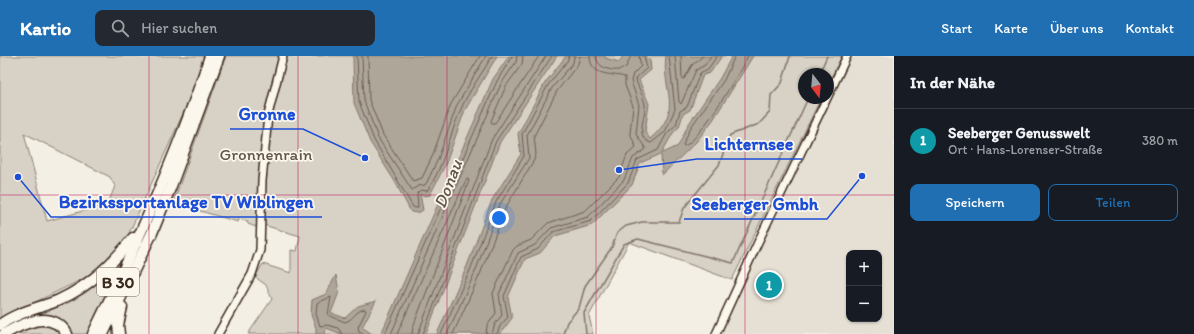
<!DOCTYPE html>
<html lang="de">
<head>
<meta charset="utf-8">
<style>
  :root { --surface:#171b24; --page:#242831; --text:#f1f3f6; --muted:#9ea1a6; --line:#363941; --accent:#1f6fb2 }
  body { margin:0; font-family:Itim,sans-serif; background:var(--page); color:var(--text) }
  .controls { position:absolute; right:12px; bottom:12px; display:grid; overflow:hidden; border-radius:8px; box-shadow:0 1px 3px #0004 }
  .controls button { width:36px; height:36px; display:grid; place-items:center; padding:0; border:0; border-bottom:1px solid var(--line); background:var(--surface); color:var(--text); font:20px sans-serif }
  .compass { position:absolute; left:798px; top:12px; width:36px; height:36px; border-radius:50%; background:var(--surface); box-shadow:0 1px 3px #0004; rotate:164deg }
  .you { position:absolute; left:499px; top:162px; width:14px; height:14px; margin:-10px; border:3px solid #fff; border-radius:50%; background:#1a73e8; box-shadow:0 0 0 6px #1a73e833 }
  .badge { display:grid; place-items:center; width:26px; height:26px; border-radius:50%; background:var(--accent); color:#fff; font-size:13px; font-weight:700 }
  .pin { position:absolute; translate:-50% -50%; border:2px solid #fff; box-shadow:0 1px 4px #0006 }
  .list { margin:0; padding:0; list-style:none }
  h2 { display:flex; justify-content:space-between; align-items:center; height:52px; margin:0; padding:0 16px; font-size:17px }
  h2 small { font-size:13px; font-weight:400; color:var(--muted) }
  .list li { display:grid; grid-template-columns:26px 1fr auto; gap:12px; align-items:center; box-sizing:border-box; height:64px; padding:0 16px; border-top:1px solid var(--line) }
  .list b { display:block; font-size:15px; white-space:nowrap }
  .list p { margin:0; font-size:13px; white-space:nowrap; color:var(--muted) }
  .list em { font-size:13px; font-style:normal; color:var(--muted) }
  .actions { display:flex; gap:8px; padding:12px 16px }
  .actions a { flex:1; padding:9px 0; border:1px solid var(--accent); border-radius:8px; text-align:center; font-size:14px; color:var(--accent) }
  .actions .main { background:var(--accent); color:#fff }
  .icon { flex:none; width:22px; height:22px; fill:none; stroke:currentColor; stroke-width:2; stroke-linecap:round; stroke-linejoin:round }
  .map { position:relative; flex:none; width:894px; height:278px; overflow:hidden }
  header { display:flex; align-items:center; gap:24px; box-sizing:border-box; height:56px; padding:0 20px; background:var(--accent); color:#fff }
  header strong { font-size:19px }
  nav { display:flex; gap:22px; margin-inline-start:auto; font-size:14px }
  .search { width:280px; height:36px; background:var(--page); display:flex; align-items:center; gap:10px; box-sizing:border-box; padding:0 14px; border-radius:8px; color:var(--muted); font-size:15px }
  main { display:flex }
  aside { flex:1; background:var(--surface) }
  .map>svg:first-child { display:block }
  .built { fill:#e5dfd4; fill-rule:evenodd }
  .green { fill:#d8d1c6; stroke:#8a7e72; fill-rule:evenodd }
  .water { fill:#afa69a; stroke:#817468 }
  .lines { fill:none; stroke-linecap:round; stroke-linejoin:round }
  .shore { stroke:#695c50; stroke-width:1 }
  .stream { stroke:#817468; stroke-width:1.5 }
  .tertiary-casing { stroke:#3b2a1e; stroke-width:10 }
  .trunk-casing { stroke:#3b2a1e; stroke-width:13 }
  .tertiary { stroke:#fbf7ec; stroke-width:7 }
  .trunk { stroke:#fbf7ec; stroke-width:10 }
  .grid { fill:none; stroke:#c2185b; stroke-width:1; stroke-opacity:0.55 }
  .labels { text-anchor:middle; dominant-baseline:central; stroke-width:3.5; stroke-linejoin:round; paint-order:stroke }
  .shield { fill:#fbf7ec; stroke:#75685c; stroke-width:1 }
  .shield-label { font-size:16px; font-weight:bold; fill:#3b2a1e }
  .park-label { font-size:17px; fill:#625448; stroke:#fbf7ec }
  .water-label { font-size:18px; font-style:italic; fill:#645549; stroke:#fbf7ec }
  .leader { fill:none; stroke:#1d4ed8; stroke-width:1.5 }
  .callout-dot { fill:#1d4ed8; stroke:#fbf7ec; stroke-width:1.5 }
  .callout-label { font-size:18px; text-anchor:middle; font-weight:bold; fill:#1d4ed8; stroke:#fbf7ec; stroke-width:3.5; stroke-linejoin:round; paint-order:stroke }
</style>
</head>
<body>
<header>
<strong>Kartio</strong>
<div class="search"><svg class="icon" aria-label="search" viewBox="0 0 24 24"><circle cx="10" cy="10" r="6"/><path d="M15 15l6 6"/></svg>Hier suchen</div>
<nav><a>Start</a><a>Karte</a><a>Über uns</a><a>Kontakt</a></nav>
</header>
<main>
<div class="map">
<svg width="894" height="278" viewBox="0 0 894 278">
  <rect width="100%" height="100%" fill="#f3efe4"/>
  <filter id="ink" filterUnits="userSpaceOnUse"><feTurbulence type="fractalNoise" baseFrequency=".025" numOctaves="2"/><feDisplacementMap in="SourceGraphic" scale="8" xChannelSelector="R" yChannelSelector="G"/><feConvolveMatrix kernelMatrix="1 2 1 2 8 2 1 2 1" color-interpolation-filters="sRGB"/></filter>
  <g filter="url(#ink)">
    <path class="built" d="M842 0H894V278H712L822 42H828V29ZM849 197H879V263H849Z"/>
    <g class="green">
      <path d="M0 0H204L190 42 126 184 93 218 19 254 0 267ZM24 77 110 121 115 130 108 148 47 165Z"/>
      <polygon points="226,0 842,0 828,28 828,18 804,18 804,42 821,42 732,224 629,186 589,260 593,278 248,278 272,243 266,229 255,221 263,208 291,217 291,194 297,195 300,180 257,167 256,171 248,168 247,165 239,163 238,166 173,147"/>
      <path d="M114 212 119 215 88 278H0C21 263 42 259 64 248 83 238 99 227 114 212Z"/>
    </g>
    <g class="water">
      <polygon points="353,0 497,0 465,54 446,107 430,139 425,140 420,138 423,154 418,157 411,156 394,124 370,86 354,47"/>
      <polygon points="509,0 557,0 500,86 426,278 381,278 493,23"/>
      <path d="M566 0H605V2L619 6 623 0H646L650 4 651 14 639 24 649 48 645 76 650 83C685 53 661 35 666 0H722L710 17 703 19 690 54 683 58 679 71 673 77 661 98 678 90 688 69 720 22 732 0H753L713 64 696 86 662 119 661 98 640 107 632 129 592 169 555 180 540 197 525 203 508 241 512 262 500 278H437L467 210 492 144 521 98 518 78 545 27Z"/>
      <polygon points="336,219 339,236 331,257 345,262 358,250 376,245 362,271 372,278 342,278 326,272 325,278 316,278 316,272 311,259 312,244 326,238"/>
    </g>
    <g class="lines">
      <g class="shore">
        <path d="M357 0 359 46 374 84 413 151 416 152 418 151 417 137 421 134 427 135C444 111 449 80 461 53 469 34 482 18 492 0"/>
        <polyline points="362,0 364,45 378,82 412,134 418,130 425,129 427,126 438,103 457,49 486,0"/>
        <polyline points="368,0 369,44 383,79 413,125 422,122 432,101 451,48 480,0"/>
        <polyline points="523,0 522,8 506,30 491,65 492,67 495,67 539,0"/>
        <path d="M596 0C596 13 617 18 626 11L631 0"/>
        <path d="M644 0 647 12 637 21 636 24C638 32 644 41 645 49 646 61 634 82 651 87L665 76 675 53 669 0"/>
        <polyline points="675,0 679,46 681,48 696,14 705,9 711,0"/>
        <polyline points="681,0 682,22 684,23 692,9 703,0"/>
        <path d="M735 0 724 24 691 71 683 88 684 90C698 87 740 16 748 0"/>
        <path d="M342 278 338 272 327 269 320 270 316 258 317 247 331 241 328 259 345 266C353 264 356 254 365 253L366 255 358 271 359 275 365 278"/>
        <polyline points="385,278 497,25 512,0"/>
        <polyline points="391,278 501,28 516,6 517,0"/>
        <polyline points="397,278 466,124 468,123 469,125 413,271 412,278"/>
        <polyline points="418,278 492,83 546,0"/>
        <polyline points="423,278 496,85 552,0"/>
        <polyline points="441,278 471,212 496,146 524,100 522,78 548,29 568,4 569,0"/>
        <polyline points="447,278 476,214 500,148 529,102 527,79 552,32 573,7 574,0"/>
        <polyline points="453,278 481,216 506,151 534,104 536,98 534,80 557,35 578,8 580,0"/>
        <path d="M486 278 487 270 496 257 493 237 513 194 517 190 531 184 548 167 585 155 619 121 627 99 636 91 630 77 633 50 625 29V21C611 17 590 21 590 0"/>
        <polyline points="492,278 495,268 502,259 499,238 518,197 535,189 551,172 588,161 624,124 633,102 646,93 636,78 639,49 631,25 633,18 641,10 639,0"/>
        <polyline points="497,278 500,270 508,261 504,240 521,201 538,193 553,176 591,165 628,127 637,104 658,94 667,77 676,69 680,55 687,51 700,17 708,13 717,0"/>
      </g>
      <g class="stream">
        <polyline points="819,18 827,0"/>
        <polyline points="563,278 567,266 579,252 585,230 612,191 617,177 626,170 642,166 679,166 684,152 719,109 730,79 759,68 770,56 771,39 782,27 790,0"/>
        <polyline points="586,278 584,257 624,188 638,183 733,207 808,42"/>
      </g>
      <defs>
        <g id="tertiary">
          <polyline points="828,40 847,0"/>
          <polyline points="218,278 252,218 260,194 262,125 268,59 283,0"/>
          <polyline points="716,278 759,184 827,42"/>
        </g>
        <g id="trunk">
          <path d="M0 269C17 256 40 252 59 244 90 230 112 208 133 182"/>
          <path d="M4 278C23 267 52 253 67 278"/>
          <path d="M93 278C137 188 179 95 210 0"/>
          <polyline points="103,278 152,177 171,130 219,0"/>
          <polyline points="119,278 118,269 122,251"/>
        </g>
      </defs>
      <use href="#tertiary" class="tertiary-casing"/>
      <use href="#trunk" class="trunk-casing"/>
      <use href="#tertiary" class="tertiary"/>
      <use href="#trunk" class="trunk"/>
    </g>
  </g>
  <path class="grid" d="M149 0V278M298 0V278M447 0V278M596 0V278M745 0V278M0 139H894"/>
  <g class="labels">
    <rect class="shield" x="97" y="212" width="42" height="28" rx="3"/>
    <g class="shield-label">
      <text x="118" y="226">B 30</text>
    </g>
    <g class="park-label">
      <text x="266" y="98">Gronnenrain</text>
    </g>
    <g class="water-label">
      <text transform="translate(448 128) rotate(-69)">Donau</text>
    </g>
  </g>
  <path class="leader" d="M365 102L303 73H230M619 114L697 103H802M18 121L51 161H322M862 120L827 163H684"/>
  <g class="callout-dot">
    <circle cx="365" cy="102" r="4"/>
    <circle cx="619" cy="114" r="4"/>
    <circle cx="18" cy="121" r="4"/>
    <circle cx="862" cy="120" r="4"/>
  </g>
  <g class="callout-label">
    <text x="267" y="64">Gronne</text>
    <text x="749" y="94">Lichternsee</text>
    <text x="186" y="152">Bezirkssportanlage TV Wiblingen</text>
    <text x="755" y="154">Seeberger Gmbh</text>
  </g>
</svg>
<div class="controls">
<button>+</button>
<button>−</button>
</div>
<svg class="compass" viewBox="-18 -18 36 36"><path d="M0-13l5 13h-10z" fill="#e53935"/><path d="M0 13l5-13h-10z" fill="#9ea1a6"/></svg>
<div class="you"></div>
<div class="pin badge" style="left:769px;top:229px;background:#0f9aa8">1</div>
</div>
<aside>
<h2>In der Nähe<small></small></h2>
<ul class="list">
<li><span class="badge" style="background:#0f9aa8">1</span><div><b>Seeberger Genusswelt</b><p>Ort · Hans-Lorenser-Straße</p></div><em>380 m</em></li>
</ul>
<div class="actions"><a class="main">Speichern</a><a>Teilen</a></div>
</aside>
</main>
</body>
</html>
